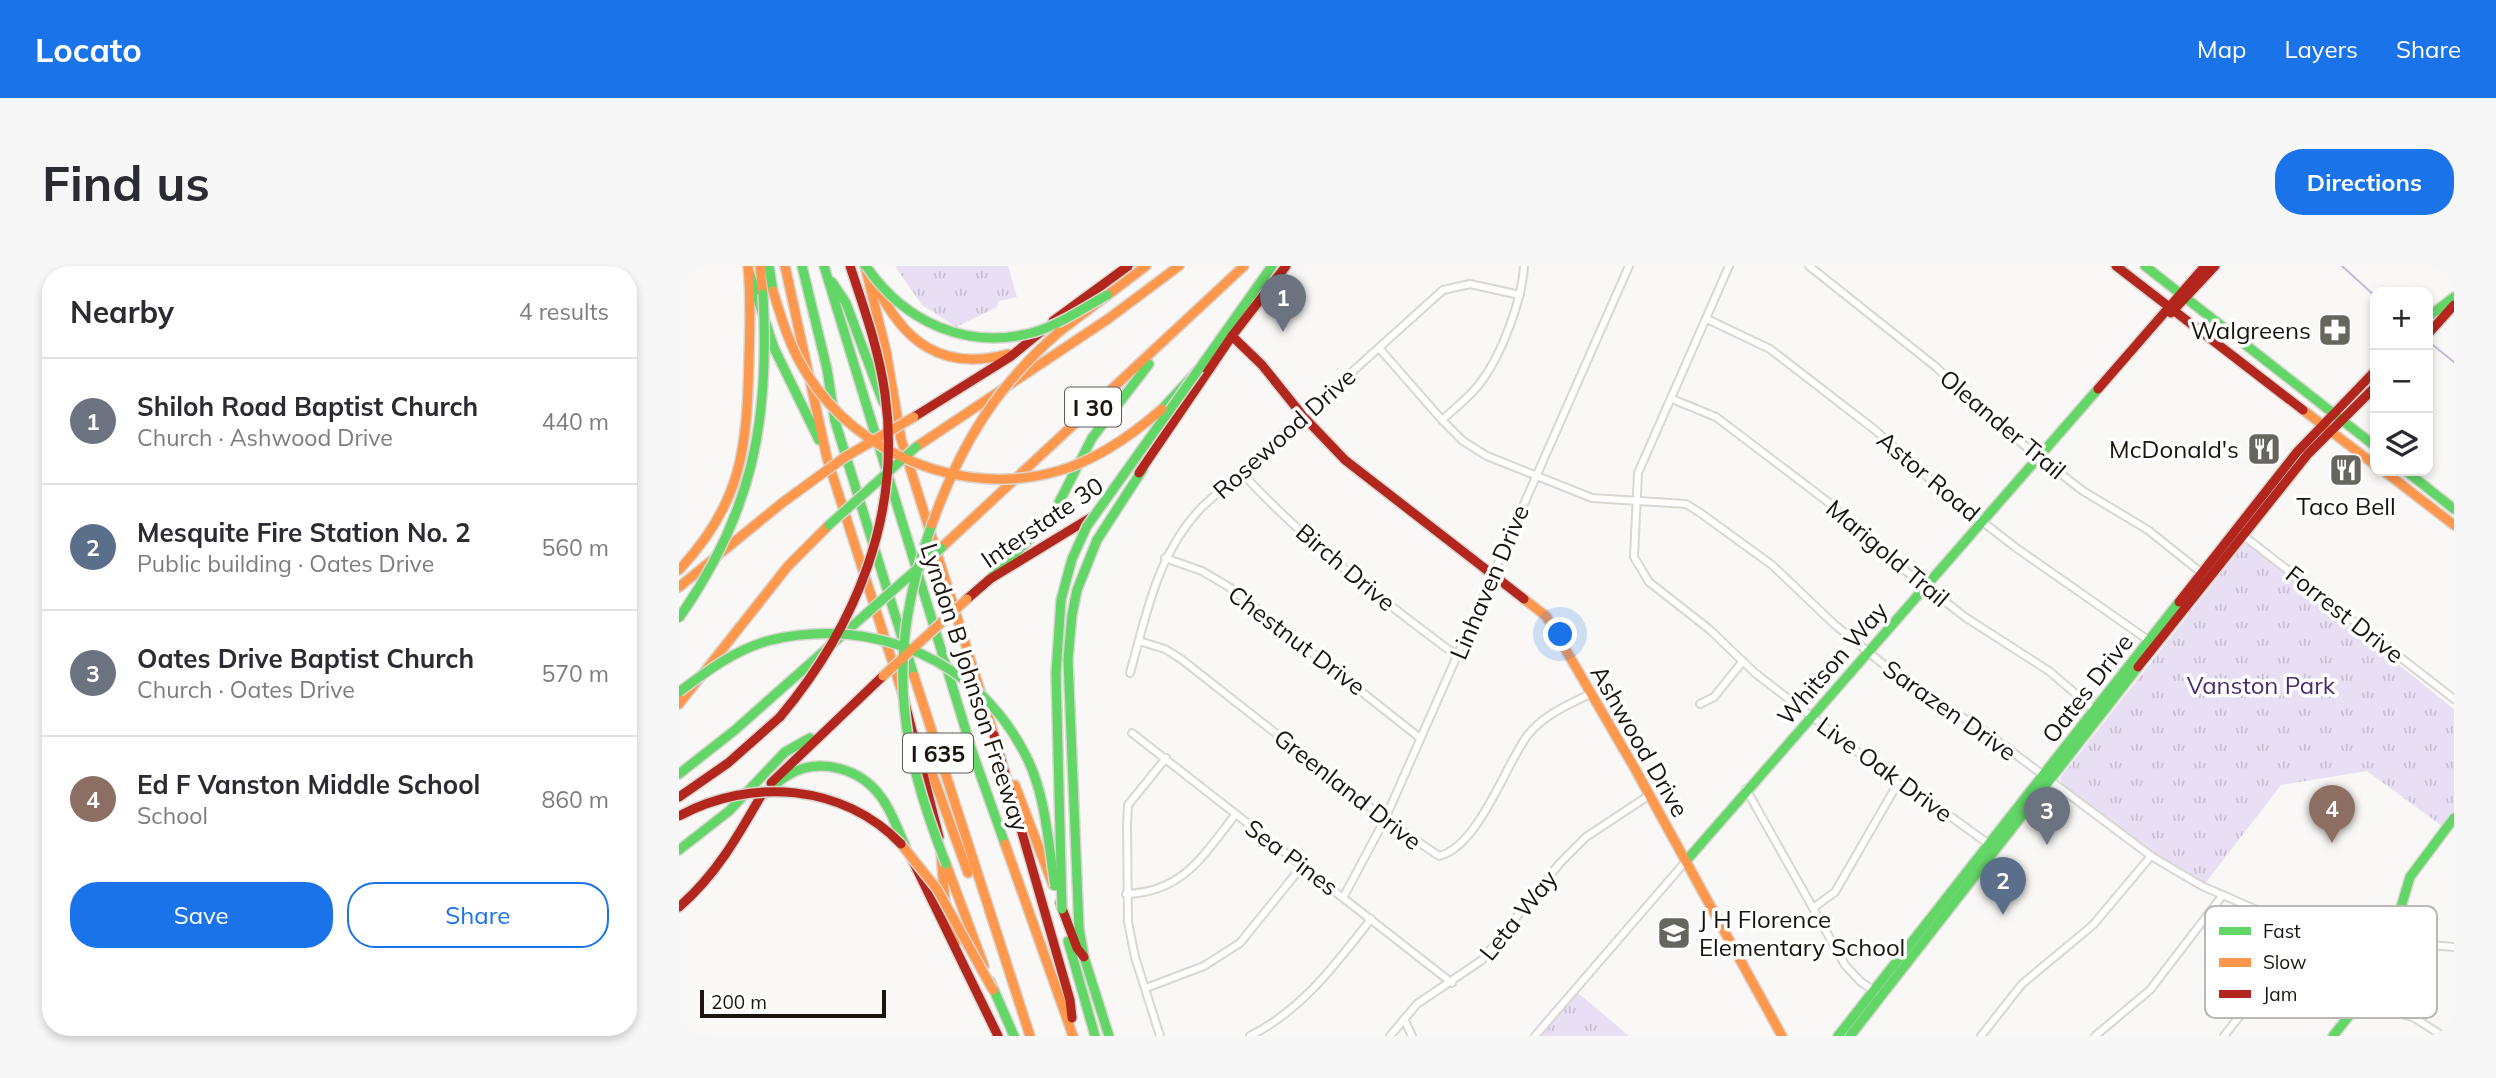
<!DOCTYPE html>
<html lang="en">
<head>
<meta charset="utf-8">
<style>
  :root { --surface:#fff; --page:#f7f7f7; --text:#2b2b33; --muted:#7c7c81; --line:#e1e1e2; --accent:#1a73e8 }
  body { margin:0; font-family:Mulish,sans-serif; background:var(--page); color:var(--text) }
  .controls { position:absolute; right:21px; top:21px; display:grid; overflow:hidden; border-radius:14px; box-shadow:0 4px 10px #0003 }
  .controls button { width:63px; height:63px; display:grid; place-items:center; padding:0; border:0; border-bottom:2px solid var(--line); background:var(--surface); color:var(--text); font:35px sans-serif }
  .scale { position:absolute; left:21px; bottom:18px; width:186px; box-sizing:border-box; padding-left:7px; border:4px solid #1a140c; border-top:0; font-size:19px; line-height:24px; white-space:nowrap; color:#1a140c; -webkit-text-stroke:5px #fff; paint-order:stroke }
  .you { position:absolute; left:882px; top:369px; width:24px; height:24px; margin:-18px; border:5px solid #fff; border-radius:50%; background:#1a73e8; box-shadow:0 0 0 10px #1a73e833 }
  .badge { display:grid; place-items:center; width:46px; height:46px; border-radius:50%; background:var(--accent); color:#fff; font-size:23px; font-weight:700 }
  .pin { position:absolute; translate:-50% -58px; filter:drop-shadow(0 2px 4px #0008) }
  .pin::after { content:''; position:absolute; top:37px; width:24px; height:21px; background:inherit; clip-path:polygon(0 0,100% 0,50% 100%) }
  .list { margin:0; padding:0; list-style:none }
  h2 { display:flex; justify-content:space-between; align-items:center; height:91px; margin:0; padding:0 28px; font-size:30px }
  h2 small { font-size:23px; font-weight:400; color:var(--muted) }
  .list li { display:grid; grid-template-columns:46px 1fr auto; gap:21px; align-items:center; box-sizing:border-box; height:126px; padding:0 28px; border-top:2px solid var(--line) }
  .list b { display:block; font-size:26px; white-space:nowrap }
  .list p { margin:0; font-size:23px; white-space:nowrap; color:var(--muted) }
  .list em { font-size:23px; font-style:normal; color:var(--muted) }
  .actions { display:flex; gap:14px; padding:21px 28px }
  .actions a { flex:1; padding:16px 0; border:2px solid var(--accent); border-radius:28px; text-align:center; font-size:24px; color:var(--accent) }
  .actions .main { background:var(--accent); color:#fff }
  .icon { flex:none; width:38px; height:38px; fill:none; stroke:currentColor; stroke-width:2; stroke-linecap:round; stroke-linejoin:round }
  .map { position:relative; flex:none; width:1775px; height:770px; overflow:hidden; border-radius:28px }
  header { display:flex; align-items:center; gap:42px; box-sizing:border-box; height:98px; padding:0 35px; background:var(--accent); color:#fff }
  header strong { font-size:33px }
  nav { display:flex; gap:38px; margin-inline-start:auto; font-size:24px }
  .intro { display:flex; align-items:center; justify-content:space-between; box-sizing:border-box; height:168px; padding:0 42px }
  h1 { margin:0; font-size:49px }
  .button { padding:18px 32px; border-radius:28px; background:var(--accent); color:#fff; font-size:24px; font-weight:700 }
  main { display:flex; gap:42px; padding:0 42px }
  aside { flex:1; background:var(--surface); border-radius:28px; box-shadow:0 4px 10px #0003 }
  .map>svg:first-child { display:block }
  .park { fill:url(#park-tufts) }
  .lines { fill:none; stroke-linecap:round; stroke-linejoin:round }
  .stream { stroke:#c7b7db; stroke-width:2 }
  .street-casing { stroke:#dad6d1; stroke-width:10 }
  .fast-casing { stroke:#dad6d1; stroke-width:12 }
  .slow-casing { stroke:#dad6d1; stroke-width:12 }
  .jam-casing { stroke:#dad6d1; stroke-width:12 }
  .street { stroke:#fefefe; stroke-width:6 }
  .fast { stroke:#63d668; stroke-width:9 }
  .slow { stroke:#ff974d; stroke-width:9 }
  .jam { stroke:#b3261e; stroke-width:9 }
  .fast-bridge-casing { stroke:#dad6d1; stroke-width:12; stroke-linecap:butt }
  .slow-bridge-casing { stroke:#dad6d1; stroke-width:12; stroke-linecap:butt }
  .jam-bridge-casing { stroke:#dad6d1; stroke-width:12; stroke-linecap:butt }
  .fast-bridge { stroke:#63d668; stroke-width:9 }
  .slow-bridge { stroke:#ff974d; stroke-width:9 }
  .jam-bridge { stroke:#b3261e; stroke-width:9 }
  .labels { text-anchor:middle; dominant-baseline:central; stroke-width:7; stroke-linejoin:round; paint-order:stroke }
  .shield { fill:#fff; stroke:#5f5a55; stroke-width:2 }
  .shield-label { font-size:23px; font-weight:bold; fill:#1a140c }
  .poi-label { font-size:24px; fill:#1a140c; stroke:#fff; text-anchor:end }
  .street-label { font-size:24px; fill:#1a140c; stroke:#fff }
  .park-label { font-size:24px; fill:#4b2c6d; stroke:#fff }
  .key { fill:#fff; stroke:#bab8b6; stroke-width:2 }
  .key-label { font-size:19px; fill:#1a140c }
</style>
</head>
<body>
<header>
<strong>Locato</strong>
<nav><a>Map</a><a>Layers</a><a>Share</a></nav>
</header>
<div class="intro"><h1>Find us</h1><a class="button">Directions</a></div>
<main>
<aside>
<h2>Nearby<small>4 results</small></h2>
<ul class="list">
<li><span class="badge" style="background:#6b7280">1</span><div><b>Shiloh Road Baptist Church</b><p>Church · Ashwood Drive</p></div><em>440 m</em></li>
<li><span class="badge" style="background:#5c6f8a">2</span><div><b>Mesquite Fire Station No. 2</b><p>Public building · Oates Drive</p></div><em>560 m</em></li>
<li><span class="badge" style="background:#6b7280">3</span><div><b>Oates Drive Baptist Church</b><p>Church · Oates Drive</p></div><em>570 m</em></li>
<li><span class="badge" style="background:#8d6e63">4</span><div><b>Ed F Vanston Middle School</b><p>School</p></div><em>860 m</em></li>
</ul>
<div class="actions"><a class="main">Save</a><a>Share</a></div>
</aside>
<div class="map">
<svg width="1775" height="770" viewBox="0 0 1775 770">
  <defs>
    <pattern id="park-tufts" width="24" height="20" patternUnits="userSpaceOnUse" patternTransform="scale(1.75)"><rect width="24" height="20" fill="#e9dff4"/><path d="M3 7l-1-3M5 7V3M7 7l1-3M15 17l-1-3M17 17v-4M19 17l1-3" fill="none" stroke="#c7bed0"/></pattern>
  </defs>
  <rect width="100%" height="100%" fill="#faf8f6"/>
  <g class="park">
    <polygon points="216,0 329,0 338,31 320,35 318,41 277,61 243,39"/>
    <polygon points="1565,278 1570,279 1775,443 1775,545 1763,560 1688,505 1602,519 1525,619 1463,580 1383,518 1381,512"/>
    <polygon points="898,726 950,770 862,770"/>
  </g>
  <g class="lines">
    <g class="stream">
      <polyline points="1663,0 1696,30"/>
      <polyline points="1749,75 1775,96"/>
    </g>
    <defs>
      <g id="street">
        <polyline points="1050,0 959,207 955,291 970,316 1030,363 1076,407 1219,517 1246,532 1311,579"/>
        <polyline points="1130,0 1257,101 1299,142 1360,191 1404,225 1469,264 1524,308"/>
        <polyline points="1028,53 1091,83 1196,164 1264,225 1336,281 1469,374"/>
        <polyline points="700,82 763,154 784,175 808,190 913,232 1007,238 1020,246 1093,299 1155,358 1220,411 1308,467 1472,590 1523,620 1585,647 1665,671 1775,681"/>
        <polyline points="993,133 1037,151 1149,236 1205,288 1286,351 1370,405 1418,446"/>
        <path d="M763 154C776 142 791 131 802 116 823 88 843 34 845 0"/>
        <path d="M562 206C625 275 703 334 778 390"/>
        <polyline points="1561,267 1775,433"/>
        <polyline points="486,292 523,305 550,321 741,472"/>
        <path d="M460 375 486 383 502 393 706 553 760 590C799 581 826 500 848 470 864 449 889 439 911 428"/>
        <path d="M451 407C468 346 478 288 523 241L764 24 791 18 841 29"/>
        <polyline points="1021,438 1035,431 1064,395"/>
        <polyline points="453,467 773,717"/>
        <polyline points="1067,523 1166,699 1182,716 1197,726"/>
        <path d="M447 628C505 626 524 589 557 548"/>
        <polyline points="665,630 706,553 950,0"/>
        <polyline points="1134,642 1156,626 1219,517"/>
        <polyline points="467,722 525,700 561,677 624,599"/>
        <polyline points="1687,732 1704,743 1734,751 1764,770"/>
        <polyline points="725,753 733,770"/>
        <polyline points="481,770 456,691 449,656 448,559 449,539 487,492"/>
        <path d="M571 770C624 743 656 699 692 653"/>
        <polyline points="711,770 738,738 803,694 881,597 907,571 969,530"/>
        <polyline points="856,770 1007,595"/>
        <polyline points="1302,770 1343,718 1414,659 1472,590"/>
        <polyline points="1416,770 1471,724 1543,630"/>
        <polyline points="1545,770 1609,688 1619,657"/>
      </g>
      <g id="fast">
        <polyline points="90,0 94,25"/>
        <polyline points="123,0 148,103 156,155 235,410"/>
        <polyline points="145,0 294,488 326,578"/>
        <polyline points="1466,0 1696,180"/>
        <polyline points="70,6 95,82 140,174"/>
        <polyline points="153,16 167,37 204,136"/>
        <polyline points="1749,51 1775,31"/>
        <polyline points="483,143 520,103 593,0"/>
        <polyline points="1727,205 1775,243"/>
        <polyline points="311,313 373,250 413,172 470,98"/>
        <polyline points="0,508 56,464 187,348"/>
        <path d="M81 531C91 523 100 514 111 508 142 491 182 503 202 531 213 545 218 563 226 579"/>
        <polyline points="0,584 50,545 106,486 131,472"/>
        <polyline points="1007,595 1419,123"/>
        <polyline points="389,675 416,770"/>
        <polyline points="311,715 335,770"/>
        <polyline points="430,770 405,691 400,662 389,393 393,349 398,324 418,274 464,203"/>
        <polyline points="1159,770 1500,336"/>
        <polyline points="1171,770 1459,401"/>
        <polyline points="1654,770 1701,711 1731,611 1775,552"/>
      </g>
      <g id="slow">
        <polyline points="81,0 84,28"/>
        <polyline points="106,0 148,192 224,429"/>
        <polyline points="186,0 207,85 222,173 315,469"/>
        <path d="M196 17C224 76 263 106 329 88"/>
        <polyline points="380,66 467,0"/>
        <polyline points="1624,144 1696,199"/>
        <polyline points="237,181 429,53 500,0"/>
        <polyline points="1705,205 1775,259"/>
        <polyline points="262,282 565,0"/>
        <path d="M0 304C64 236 68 181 70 91 71 61 72 30 69 0"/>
        <polyline points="0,321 103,237"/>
        <polyline points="845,333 867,350 955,501 1103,770"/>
        <polyline points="235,410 351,770"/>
        <polyline points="0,438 109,300 150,259"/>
        <polyline points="242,477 289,607"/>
        <polyline points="336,519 374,619"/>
        <polyline points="326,578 394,770"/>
        <polyline points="262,587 266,636 276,678"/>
        <polyline points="267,598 305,700"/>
      </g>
      <g id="jam">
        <polyline points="1437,0 1624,144"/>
        <polyline points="1492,47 1536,0"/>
        <polyline points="374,55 449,0"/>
        <polyline points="1749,68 1775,39"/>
        <polyline points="553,70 583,99 624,150 666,194 845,333"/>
        <polyline points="1419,123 1526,0"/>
        <polyline points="235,151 331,91 364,64"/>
        <polyline points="460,207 553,70 607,0"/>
        <polyline points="288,333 311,313 411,252"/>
        <polyline points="1500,336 1618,186 1696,105"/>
        <polyline points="1459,401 1629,188 1696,121"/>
        <polyline points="224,429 260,571"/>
        <polyline points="315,469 391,734 393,752"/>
        <polyline points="92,517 204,410"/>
        <polyline points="0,531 49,497 101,451"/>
        <polyline points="232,591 319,770"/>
        <polyline points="381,637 398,682 405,691"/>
        <path d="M0 641C37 609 59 570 83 528"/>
        <polyline points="0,766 4,770"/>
      </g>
    </defs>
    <use href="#street" class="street-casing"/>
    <use href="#fast" class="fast-casing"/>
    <use href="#slow" class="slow-casing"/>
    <use href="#jam" class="jam-casing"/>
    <use href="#street" class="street"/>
    <use href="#fast" class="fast"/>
    <use href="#slow" class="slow"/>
    <use href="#jam" class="jam"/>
    <defs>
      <g id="fast-bridge">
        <path d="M187 0C225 56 288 85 356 66 381 58 405 42 428 29"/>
        <path d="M253 258C207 387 218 473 267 598"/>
        <polyline points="150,259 237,181"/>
        <polyline points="187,348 262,282"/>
        <path d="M0 352C74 246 91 155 84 28"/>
        <path d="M0 426C28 405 57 383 92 374 196 350 299 394 347 490 367 529 369 577 376 620"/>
        <polyline points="383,643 377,407 382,334 393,293 408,260 520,103"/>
      </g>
      <g id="slow-bridge">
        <path d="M94 25C103 54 111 82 128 108 179 190 286 232 379 205 418 194 452 170 483 143"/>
        <polyline points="103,237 166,191 235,151"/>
        <path d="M253 258C281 180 317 120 380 66"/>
        <polyline points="204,410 288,333"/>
        <polyline points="222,578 258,623 314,724"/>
      </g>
      <g id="jam-bridge">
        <path d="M101 451C177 360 223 249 206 128 200 84 185 42 171 0"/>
        <path d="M0 550C72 511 164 518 222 578"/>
      </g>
    </defs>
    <use href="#fast-bridge" class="fast-bridge-casing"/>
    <use href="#slow-bridge" class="slow-bridge-casing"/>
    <use href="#jam-bridge" class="jam-bridge-casing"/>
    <use href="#fast-bridge" class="fast-bridge"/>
    <use href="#slow-bridge" class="slow-bridge"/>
    <use href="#jam-bridge" class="jam-bridge"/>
  </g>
  <defs>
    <symbol id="pharmacy-square" viewBox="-11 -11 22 22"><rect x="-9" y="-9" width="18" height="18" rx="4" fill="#68645e" stroke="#fff"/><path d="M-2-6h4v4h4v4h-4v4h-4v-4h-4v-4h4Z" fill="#fff"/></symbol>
    <symbol id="restaurant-square" viewBox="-11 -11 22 22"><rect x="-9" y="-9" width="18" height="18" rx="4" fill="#68645e" stroke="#fff"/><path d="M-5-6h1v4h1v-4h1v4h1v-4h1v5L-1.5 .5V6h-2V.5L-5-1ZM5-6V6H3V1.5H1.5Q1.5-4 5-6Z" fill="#fff"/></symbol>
    <symbol id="school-square" viewBox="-11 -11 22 22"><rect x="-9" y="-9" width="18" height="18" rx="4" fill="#68645e" stroke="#fff"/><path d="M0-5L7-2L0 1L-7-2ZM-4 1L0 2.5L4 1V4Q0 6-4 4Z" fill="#fff"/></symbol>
  </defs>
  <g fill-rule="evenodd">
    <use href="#pharmacy-square" x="1637" y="45" width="38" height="38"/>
    <use href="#restaurant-square" x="1566" y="164" width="38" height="38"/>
    <use href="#restaurant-square" x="1648" y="185" width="38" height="38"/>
    <use href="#school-square" x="976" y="648" width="38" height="38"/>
  </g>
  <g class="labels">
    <g class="shield">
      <rect x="386" y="121.5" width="56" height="39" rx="5"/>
      <rect x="224" y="467.5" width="70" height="39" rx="5"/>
    </g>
    <g class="shield-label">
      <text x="414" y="141">I 30</text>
      <text x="259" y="487">I 635</text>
    </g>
    <g class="poi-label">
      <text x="1632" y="64">Walgreens</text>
      <text x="1560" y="183">McDonald's</text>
      <text x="1667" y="240" text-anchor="middle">Taco Bell</text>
      <text x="1020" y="653" text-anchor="start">J H Florence<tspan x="1020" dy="28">Elementary School</tspan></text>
    </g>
    <g class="street-label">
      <text transform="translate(1324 158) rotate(40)">Oleander Trail</text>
      <text transform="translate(605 167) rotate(-42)">Rosewood Drive</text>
      <text transform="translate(1250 210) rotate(40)">Astor Road</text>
      <text transform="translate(363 256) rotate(-34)">Interstate 30</text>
      <text transform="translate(1209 287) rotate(40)">Marigold Trail</text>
      <text transform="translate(667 301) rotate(40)">Birch Drive</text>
      <text transform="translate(810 316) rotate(-67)">Linhaven Drive</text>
      <text transform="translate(1666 348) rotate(38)">Forrest Drive</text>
      <text transform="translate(618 374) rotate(37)">Chestnut Drive</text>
      <text transform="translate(1153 397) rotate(-49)">Whitson Way</text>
      <text transform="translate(296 421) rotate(72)">Lyndon B Johnson Freeway</text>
      <text transform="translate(1408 422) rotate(-52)">Oates Drive</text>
      <text transform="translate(1271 444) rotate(35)">Sarazen Drive</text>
      <text transform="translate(961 475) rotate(60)">Ashwood Drive</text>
      <text transform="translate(1206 503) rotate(36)">Live Oak Drive</text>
      <text transform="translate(669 523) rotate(38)">Greenland Drive</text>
      <text transform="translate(613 591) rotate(37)">Sea Pines</text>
      <text transform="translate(839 649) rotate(-51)">Leta Way</text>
    </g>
    <g class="park-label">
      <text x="1582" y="419">Vanston Park</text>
    </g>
  </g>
  <rect x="1526" y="640" width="232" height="112" rx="10" class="key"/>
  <rect x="1540" y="661" width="32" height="8" fill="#63d668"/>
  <rect x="1540" y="692" width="32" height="9" fill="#ff974d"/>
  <rect x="1540" y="724" width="32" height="8" fill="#b3261e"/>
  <g class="key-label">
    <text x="1584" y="672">Fast</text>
    <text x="1584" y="703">Slow</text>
    <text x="1584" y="735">Jam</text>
  </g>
</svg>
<div class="controls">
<button>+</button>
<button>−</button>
<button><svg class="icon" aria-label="layers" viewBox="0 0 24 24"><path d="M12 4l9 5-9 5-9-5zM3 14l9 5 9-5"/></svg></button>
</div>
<div class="scale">200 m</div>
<div class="you"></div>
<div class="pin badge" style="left:604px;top:66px;background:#6b7280">1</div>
<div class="pin badge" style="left:1324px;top:649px;background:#5c6f8a">2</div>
<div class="pin badge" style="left:1368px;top:579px;background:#6b7280">3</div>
<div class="pin badge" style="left:1653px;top:577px;background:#8d6e63">4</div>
</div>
</main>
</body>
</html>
